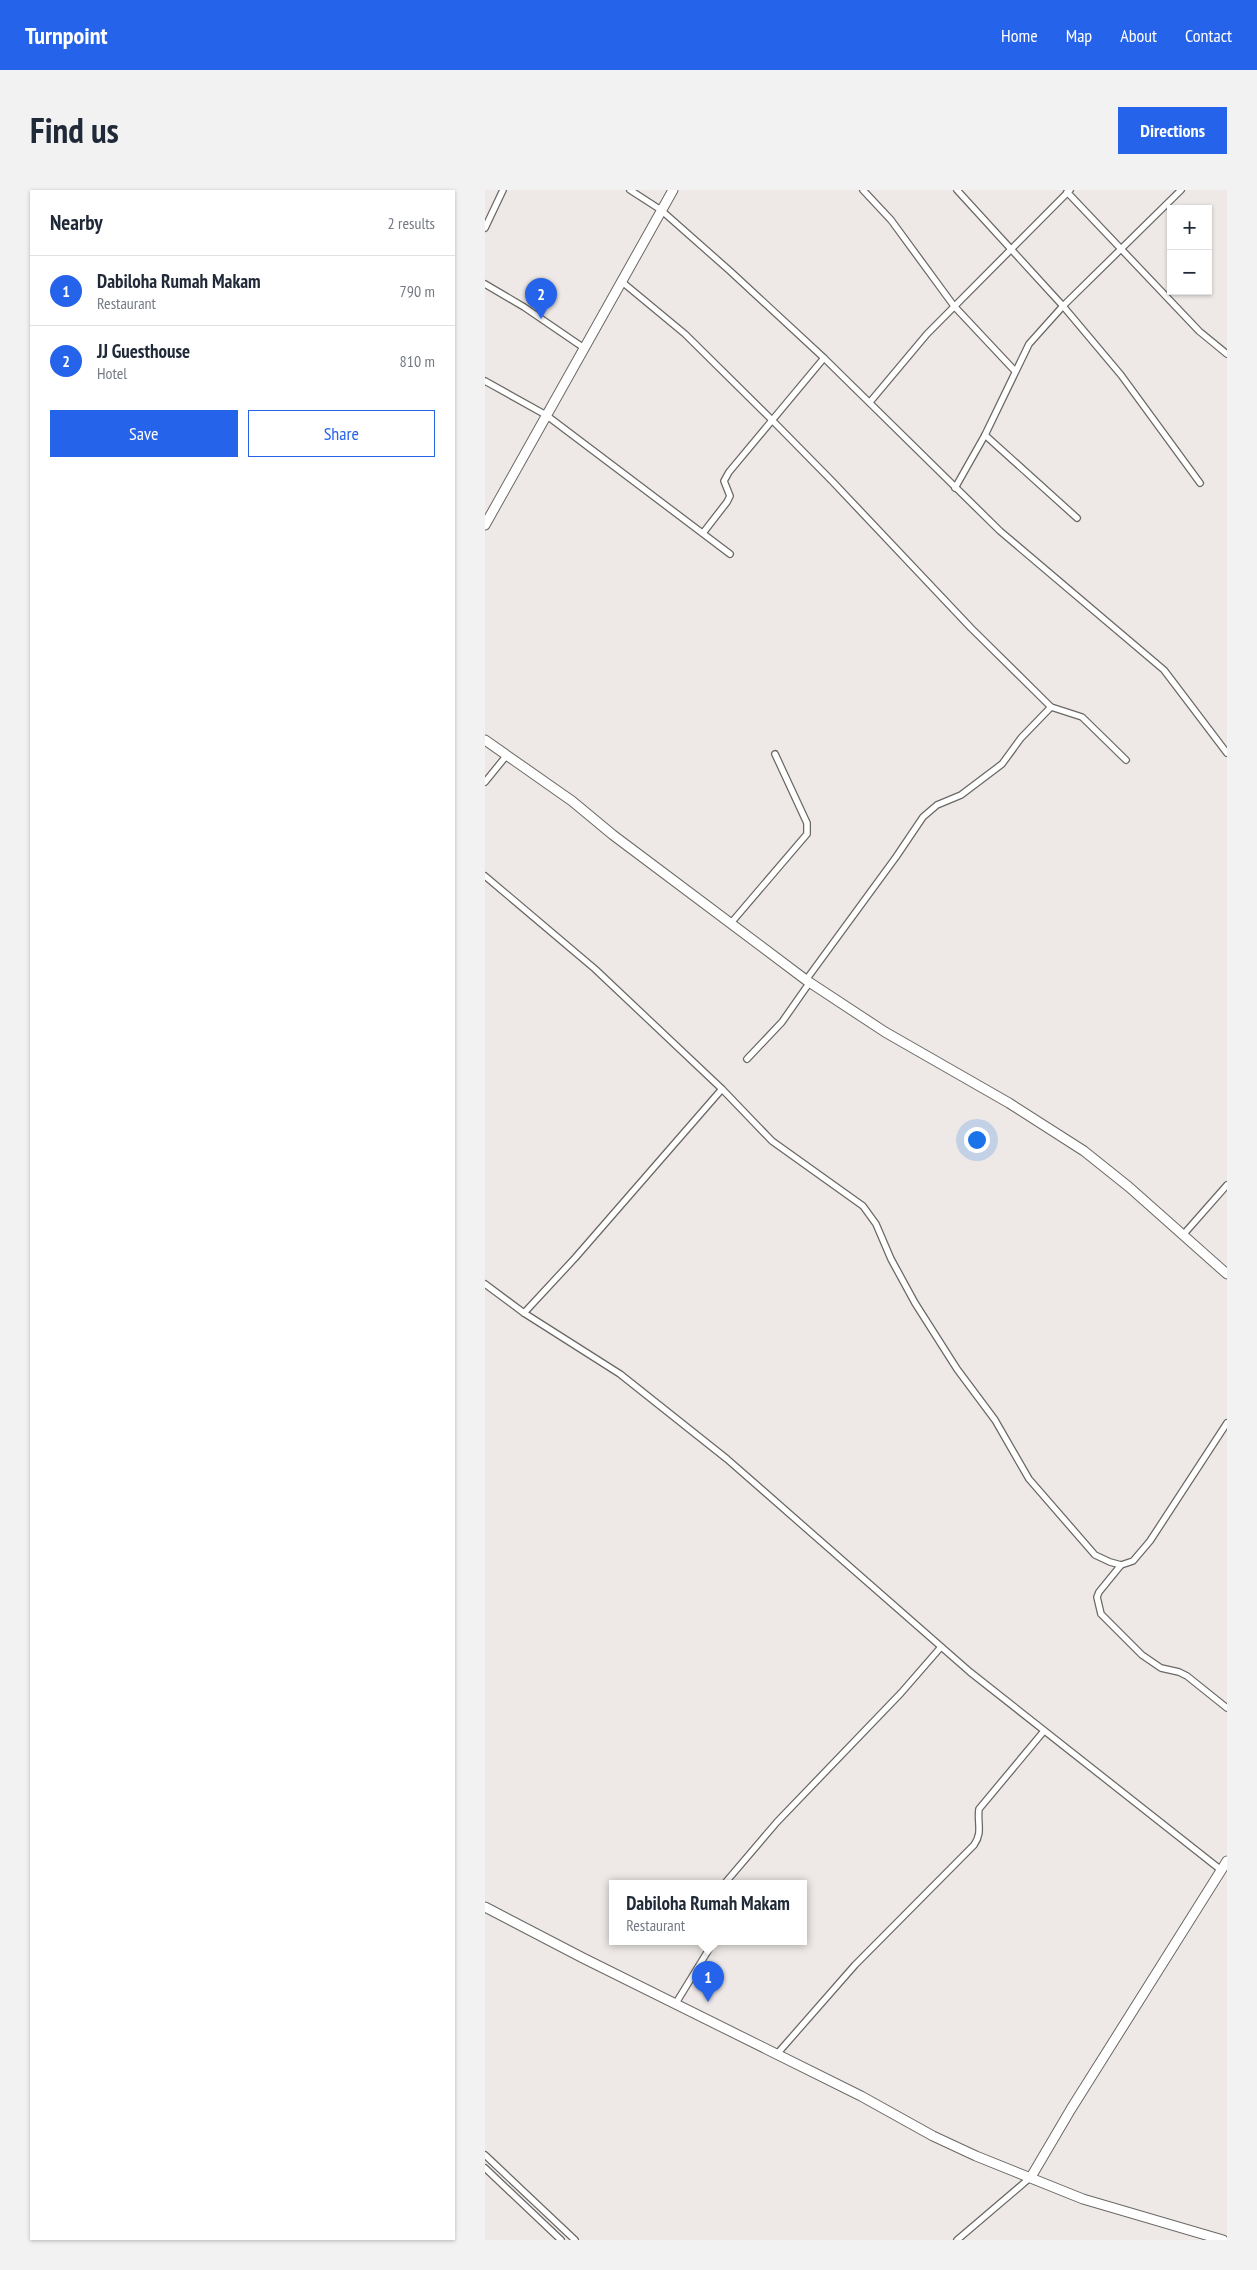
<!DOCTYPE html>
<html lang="en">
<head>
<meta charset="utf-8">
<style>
  :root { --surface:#fff; --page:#f2f2f3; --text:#1f2937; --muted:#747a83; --line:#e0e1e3; --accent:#2563eb }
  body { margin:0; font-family:"PT Sans Narrow",sans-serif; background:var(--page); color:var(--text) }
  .controls { position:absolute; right:15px; top:15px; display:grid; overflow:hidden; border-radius:0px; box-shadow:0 1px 4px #0004 }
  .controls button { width:45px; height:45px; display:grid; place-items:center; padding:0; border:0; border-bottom:1px solid var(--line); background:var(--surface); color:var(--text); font:25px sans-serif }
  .you { position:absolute; left:491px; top:949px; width:18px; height:18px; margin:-12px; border:4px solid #fff; border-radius:50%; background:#1a73e8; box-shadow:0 0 0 8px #1a73e833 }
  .badge { display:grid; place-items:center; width:32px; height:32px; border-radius:50%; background:var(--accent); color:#fff; font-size:16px; font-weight:700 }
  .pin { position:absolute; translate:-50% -41px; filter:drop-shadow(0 1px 2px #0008) }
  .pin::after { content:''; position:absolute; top:26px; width:18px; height:15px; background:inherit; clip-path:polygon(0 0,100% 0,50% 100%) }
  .popup { position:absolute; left:124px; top:1690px; width:198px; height:65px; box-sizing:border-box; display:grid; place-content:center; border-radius:0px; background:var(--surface); filter:drop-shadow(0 1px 4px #0005); font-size:16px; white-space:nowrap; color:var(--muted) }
  .popup b { font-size:19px; color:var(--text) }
  .popup::after { content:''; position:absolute; left:50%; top:100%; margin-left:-10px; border:10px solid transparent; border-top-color:var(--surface) }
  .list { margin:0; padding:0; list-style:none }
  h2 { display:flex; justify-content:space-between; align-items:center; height:65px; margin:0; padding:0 20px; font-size:21px }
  h2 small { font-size:16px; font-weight:400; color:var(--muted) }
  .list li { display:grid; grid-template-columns:32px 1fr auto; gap:15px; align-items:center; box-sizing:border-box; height:70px; padding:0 20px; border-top:1px solid var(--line) }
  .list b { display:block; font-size:19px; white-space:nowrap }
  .list p { margin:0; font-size:16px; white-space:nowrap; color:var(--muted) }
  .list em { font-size:16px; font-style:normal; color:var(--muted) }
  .actions { display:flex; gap:10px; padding:15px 20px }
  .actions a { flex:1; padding:11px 0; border:1px solid var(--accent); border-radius:0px; text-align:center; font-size:18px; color:var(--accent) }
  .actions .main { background:var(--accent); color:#fff }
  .map { position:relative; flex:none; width:742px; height:2050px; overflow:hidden; border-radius:0px }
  header { display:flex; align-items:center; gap:30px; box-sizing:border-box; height:70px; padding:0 25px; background:var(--accent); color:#fff }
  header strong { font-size:24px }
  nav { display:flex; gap:28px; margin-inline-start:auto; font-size:18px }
  .intro { display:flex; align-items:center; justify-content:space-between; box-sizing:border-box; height:120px; padding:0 30px }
  h1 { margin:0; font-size:35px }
  .button { padding:12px 22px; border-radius:0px; background:var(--accent); color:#fff; font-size:18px; font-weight:700 }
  main { display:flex; gap:30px; padding:0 30px }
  aside { flex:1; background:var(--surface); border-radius:0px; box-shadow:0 1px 4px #0004 }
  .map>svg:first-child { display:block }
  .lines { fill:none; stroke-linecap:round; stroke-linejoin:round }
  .street-casing { stroke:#6b6864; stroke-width:8 }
  .secondary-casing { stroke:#6b6864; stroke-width:11 }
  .street { stroke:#fff; stroke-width:5.5 }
  .secondary { stroke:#fff; stroke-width:9 }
</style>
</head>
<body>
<header>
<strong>Turnpoint</strong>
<nav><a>Home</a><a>Map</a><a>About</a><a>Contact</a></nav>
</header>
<div class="intro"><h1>Find us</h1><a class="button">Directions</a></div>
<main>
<aside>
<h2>Nearby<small>2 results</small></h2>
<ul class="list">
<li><span class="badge">1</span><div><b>Dabiloha Rumah Makam</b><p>Restaurant</p></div><em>790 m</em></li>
<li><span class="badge">2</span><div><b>JJ Guesthouse</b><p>Hotel</p></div><em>810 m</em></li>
</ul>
<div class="actions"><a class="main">Save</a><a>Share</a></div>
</aside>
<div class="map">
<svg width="742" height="2050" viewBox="0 0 742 2050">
  <rect width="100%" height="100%" fill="#eee9e6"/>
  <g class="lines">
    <defs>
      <g id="street">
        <polyline points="145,0 176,20 245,81 339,168 515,341 679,480 742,563"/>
        <polyline points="378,0 406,30 469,116 530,181"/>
        <polyline points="472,0 578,116 636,185 715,293"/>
        <polyline points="582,2 714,141 742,164"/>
        <polyline points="0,38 18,0"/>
        <polyline points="136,91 200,144 286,229 347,291 486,438 566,517 597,527 641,570"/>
        <polyline points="0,94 39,117 99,158"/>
        <polyline points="0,191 61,225 245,364"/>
        <polyline points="385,212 442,144 585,0"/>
        <polyline points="500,245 592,328"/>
        <polyline points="470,298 500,245 544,154 578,116 696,0"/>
        <polyline points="218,343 242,312 245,306 239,291 244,282 339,168"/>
        <polyline points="0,592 22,565"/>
        <polyline points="0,686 110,779 237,899 287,951 378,1016 391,1034 406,1069 430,1113 472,1179 510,1230 544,1289 610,1365 625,1372 636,1375 648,1371 665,1351 742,1233"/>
        <polyline points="246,733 322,644 322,633 290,564"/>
        <polyline points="321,790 411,667 438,627 452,615 476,605 517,574 536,548 566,517"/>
        <polyline points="262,869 297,832 325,792"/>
        <polyline points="698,1045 742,995"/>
        <polyline points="0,1094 39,1123 135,1184 242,1269 485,1482 736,1680"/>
        <polyline points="39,1123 90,1068 237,899"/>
        <polyline points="636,1375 614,1402 612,1407 616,1424 657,1465 676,1478 694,1482 702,1486 742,1518"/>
        <polyline points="240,1693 292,1632 416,1503 456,1457"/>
        <polyline points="191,1813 229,1751"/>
        <path d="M292 1864 370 1775 489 1655C498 1642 492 1634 494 1619L559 1541"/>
        <polyline points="0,1965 90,2050"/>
        <polyline points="0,1978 76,2050"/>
        <polyline points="472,2050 546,1987"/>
      </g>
      <g id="secondary">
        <polyline points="0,335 188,0"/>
        <polyline points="0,550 87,611 128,645 321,790 400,842 524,913 599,961 644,997 742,1084"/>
        <polyline points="0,1717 98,1768 376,1906 448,1946 491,1966 598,2009 738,2050"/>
        <polyline points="546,1987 586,1919 742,1671"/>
      </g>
    </defs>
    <use href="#street" class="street-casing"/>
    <use href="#secondary" class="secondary-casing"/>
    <use href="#street" class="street"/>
    <use href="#secondary" class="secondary"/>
  </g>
</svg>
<div class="controls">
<button>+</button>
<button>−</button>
</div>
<div class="you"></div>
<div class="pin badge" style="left:223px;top:1812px">1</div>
<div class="popup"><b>Dabiloha Rumah Makam</b>Restaurant</div>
<div class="pin badge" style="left:56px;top:129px">2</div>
</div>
</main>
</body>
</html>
